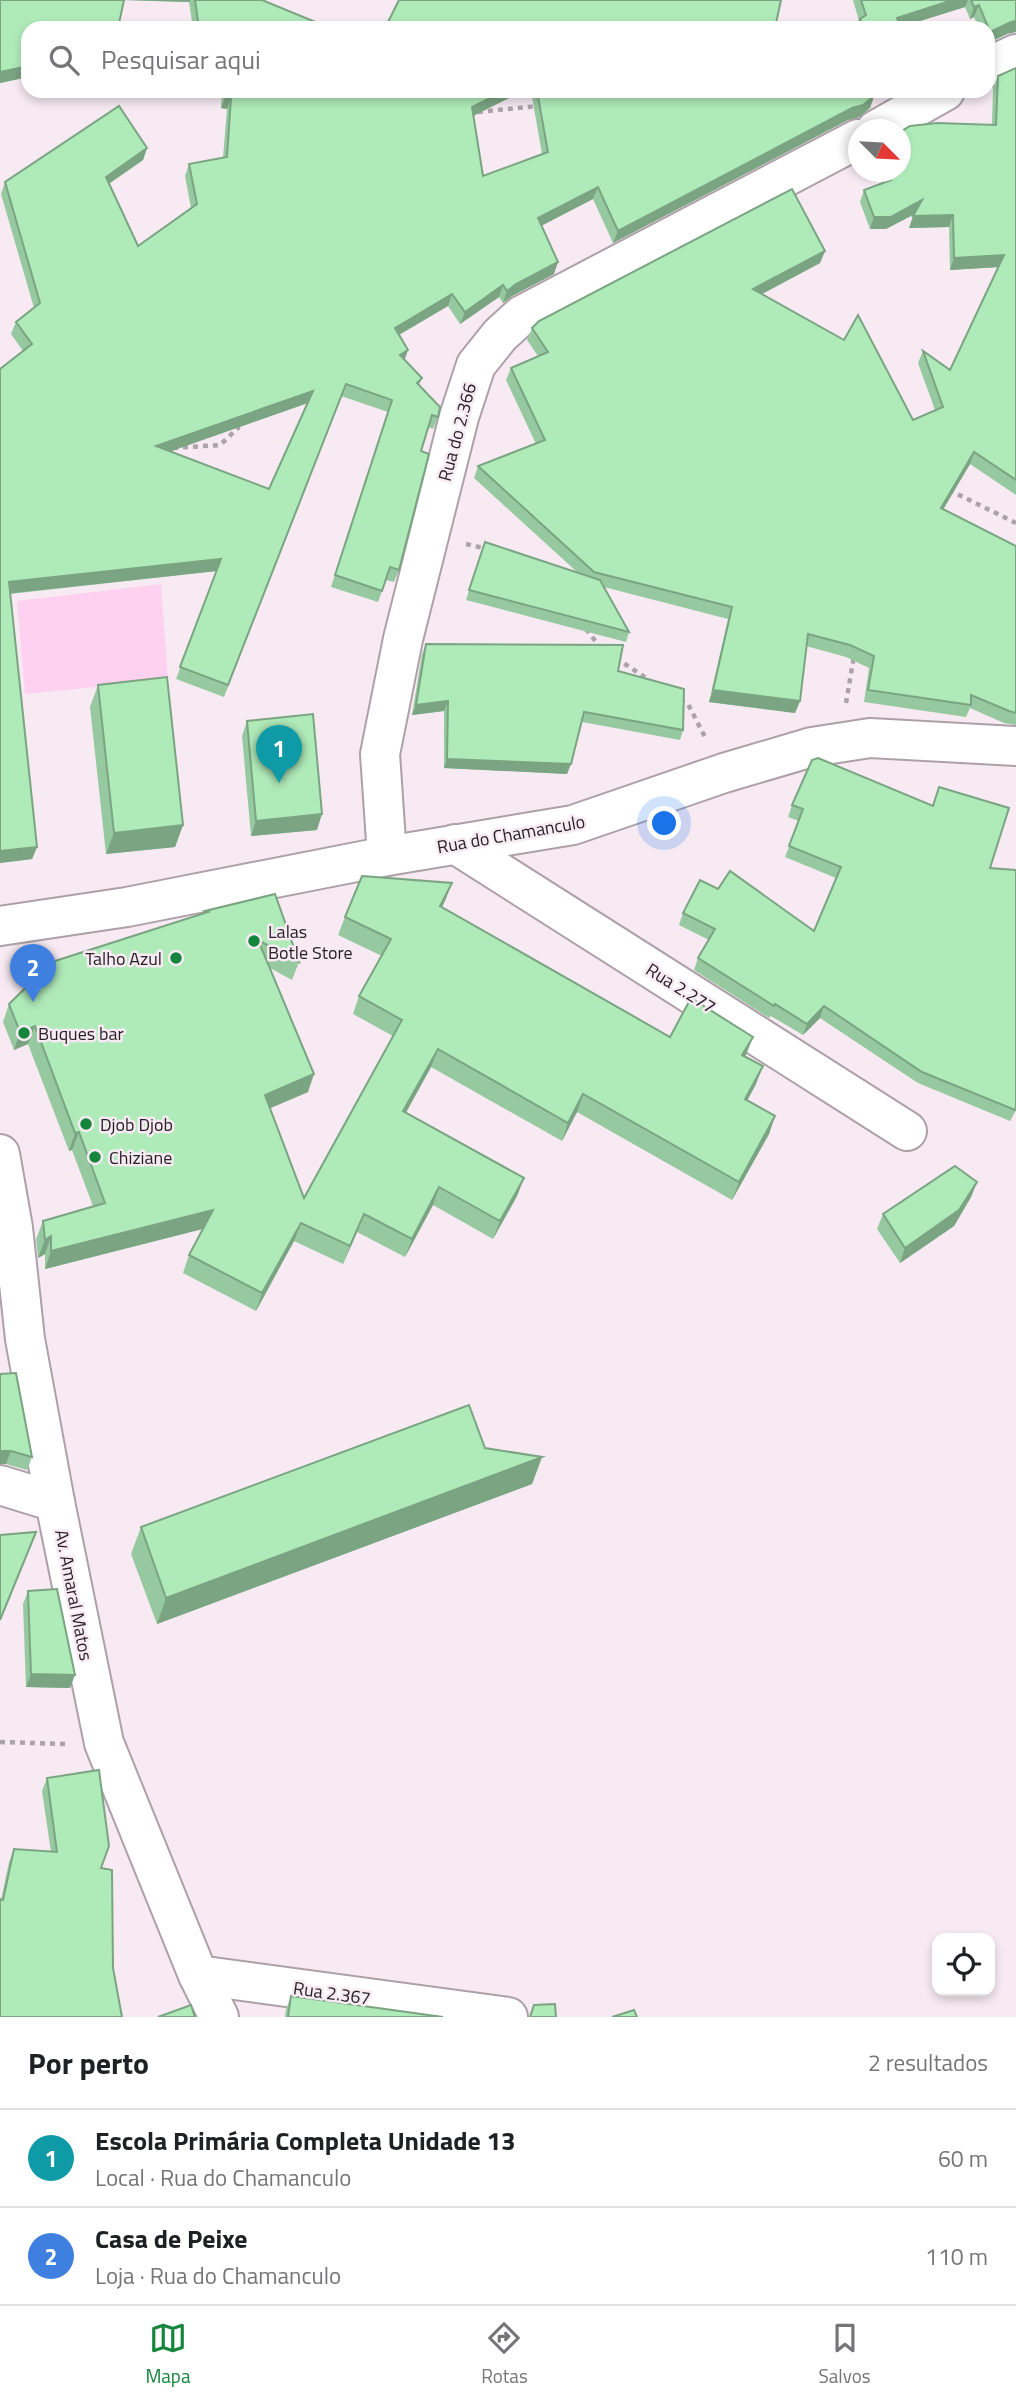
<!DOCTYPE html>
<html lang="pt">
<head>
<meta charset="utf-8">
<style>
  :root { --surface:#fff; --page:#f6f6f6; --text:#202124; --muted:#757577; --line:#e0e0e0; --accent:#15853d }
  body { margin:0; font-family:"Titillium Web",sans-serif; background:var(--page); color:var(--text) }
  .controls { position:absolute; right:21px; bottom:21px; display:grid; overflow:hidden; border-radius:14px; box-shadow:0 4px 10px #0003 }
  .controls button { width:63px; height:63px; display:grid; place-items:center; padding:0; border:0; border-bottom:2px solid var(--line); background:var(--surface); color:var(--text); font:35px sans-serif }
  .compass { position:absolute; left:848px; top:119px; width:63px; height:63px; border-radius:50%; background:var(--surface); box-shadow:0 4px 10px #0003; rotate:114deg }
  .you { position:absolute; left:665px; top:824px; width:24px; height:24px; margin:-18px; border:5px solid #fff; border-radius:50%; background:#1a73e8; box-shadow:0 0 0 10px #1a73e833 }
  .badge { display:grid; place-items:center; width:46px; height:46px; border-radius:50%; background:var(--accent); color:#fff; font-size:23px; font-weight:700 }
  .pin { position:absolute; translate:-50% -58px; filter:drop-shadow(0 2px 4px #0008) }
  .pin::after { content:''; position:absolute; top:37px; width:24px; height:21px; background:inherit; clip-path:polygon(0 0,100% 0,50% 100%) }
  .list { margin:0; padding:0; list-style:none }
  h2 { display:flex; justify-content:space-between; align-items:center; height:91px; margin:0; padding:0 28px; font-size:30px }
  h2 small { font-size:23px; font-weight:400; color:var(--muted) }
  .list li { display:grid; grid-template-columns:46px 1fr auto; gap:21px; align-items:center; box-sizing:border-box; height:98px; padding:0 28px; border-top:2px solid var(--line) }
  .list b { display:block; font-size:26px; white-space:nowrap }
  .list p { margin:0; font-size:23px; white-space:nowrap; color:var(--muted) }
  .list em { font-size:23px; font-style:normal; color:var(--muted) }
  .icon { flex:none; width:38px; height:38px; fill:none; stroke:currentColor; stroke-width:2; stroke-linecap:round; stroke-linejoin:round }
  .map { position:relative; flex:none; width:1016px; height:2017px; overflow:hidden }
  .search { position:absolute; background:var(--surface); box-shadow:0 4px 10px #0003; left:21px; right:21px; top:21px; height:77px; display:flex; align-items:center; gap:18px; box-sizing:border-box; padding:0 24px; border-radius:21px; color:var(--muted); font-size:26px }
  .sheet { height:287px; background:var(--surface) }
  nav { display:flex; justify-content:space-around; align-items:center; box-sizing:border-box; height:98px; border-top:2px solid var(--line); background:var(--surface); font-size:19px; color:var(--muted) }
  nav a { display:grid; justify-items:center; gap:4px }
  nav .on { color:var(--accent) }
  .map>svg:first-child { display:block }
  .green { fill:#fdd1ef }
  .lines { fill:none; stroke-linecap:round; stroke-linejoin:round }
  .minor-casing { stroke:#ada0a8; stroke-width:42 }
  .path { stroke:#aca2a9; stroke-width:4.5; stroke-dasharray:5 5; stroke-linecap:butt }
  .minor { stroke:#fff; stroke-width:38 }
  .wall { fill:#96c99f; fill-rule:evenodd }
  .shaded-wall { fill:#7aa482 }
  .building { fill:#afeab9; stroke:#7aa482; stroke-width:2; fill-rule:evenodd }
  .poi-dot { fill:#15853d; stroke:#f7eaf3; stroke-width:2.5 }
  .labels { text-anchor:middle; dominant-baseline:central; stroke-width:5; stroke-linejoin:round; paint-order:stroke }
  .street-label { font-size:18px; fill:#241f22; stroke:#f7eaf3 }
  .poi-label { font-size:18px; fill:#241f22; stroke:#f7eaf3; text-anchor:start }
</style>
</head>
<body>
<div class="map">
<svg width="1016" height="2017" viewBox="0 0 1016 2017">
  <rect width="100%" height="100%" fill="#f7eaf3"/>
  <polygon class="green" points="161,584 168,680 25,694 17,601"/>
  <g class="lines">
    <defs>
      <g id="minor">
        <polyline points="988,67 1016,54"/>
        <polyline points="876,130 945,91"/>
        <polyline points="455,844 907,1131"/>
        <polyline points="387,856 380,754 403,639 459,417 476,365 500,335 522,315 858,139"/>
        <polyline points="0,926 127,907 387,856 573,825 724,773 812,747 870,738 1016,746"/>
        <polyline points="0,1154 13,1228 25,1339 55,1502 104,1743 198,1975 219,2017"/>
        <polyline points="0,1485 55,1502"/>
        <polyline points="198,1975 508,2017"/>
      </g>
    </defs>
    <use href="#minor" class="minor-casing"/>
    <g class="path">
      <polyline points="478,112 539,106"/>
      <polyline points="173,448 220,445 238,428 238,425"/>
      <polyline points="949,490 1016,523"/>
      <polyline points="466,544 488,549"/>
      <polyline points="586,629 600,647"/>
      <polyline points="616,658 652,682"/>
      <polyline points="680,700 688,704 706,739"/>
      <polyline points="846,703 854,656"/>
      <polyline points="0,1742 65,1744"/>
    </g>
    <use href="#minor" class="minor"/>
  </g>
  <g class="wall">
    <polygon points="0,0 262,0 330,28 193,28 189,2 124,0 28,28 28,77 0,83"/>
    <polygon points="853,0 1016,0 1007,34 988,43 988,28 979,28 974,17 970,19 965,7 900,27 859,21"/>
    <polygon points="1016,68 1016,495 970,464 943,509 1016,546 1016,725 1004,723 970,708 966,717 864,702 869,668 846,657 806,646 800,701 795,713 709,702 728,619 604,587 629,632 626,642 466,600 485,542 577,572 474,478 478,466 536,444 506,380 511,368 538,356 527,340 532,328 825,251 820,263 762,294 913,420 935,410 918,363 923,351 950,370 999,267 950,270 949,227 909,228 915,214 886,229 870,229 860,202 864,190 883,183 878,172 900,172 992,125 993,88 998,76"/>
    <path d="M222 91H523L473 116 483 176 542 154 531 91H872L874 96 870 108 859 117 848 120 613 243 593 199 541 226 554 274 512 296 503 303 499 297 460 324 448 306 399 335 405 360 422 378 419 385 438 417 433 429 428 427 421 451 399 570 394 582 386 580 378 602 331 587 388 412 341 396 224 697 176 679 217 571 10 594 37 847 32 859 0 863V369L23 351 11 334 16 322 34 308 1 194 5 182 147 148 143 160 109 184 138 246 191 208 185 176 189 164 223 158 227 109 221 108ZM307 403 269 489 170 451Z"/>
    <polygon points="426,644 618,671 683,730 680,740 582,722 567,774 444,768 444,711 412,715 422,654"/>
    <polygon points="98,685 183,825 175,847 106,854 90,707"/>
    <polygon points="247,721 317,830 251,836 242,736"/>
    <polygon points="939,787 990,868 1016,1110 1010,1121 918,1083 820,1018 803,1035 771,1016 769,1018 694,970 698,958 709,940 679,925 683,913 718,889 814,931 836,878 785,857 799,821 788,817 792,805 932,806"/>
    <polygon points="452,883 442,907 670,1037 746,1055 745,1057 756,1084 747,1101 775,1116 769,1134 732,1200 577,1112 562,1141 431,1067 406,1112 524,1178 517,1196 493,1239 433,1205 405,1257 357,1232 343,1264 294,1241 256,1311 183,1273 189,1255 203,1229 45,1269 45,1254 38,1258 36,1239 43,1221 93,1206 72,1150 69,1151 28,1044 14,1050 3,1022 9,1004 205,913 205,911 299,962 292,980 270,968 308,1092 270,1108 304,1198 393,1036 353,1014 359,996 382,956 338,935 345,917"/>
    <polygon points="977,1182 971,1197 954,1226 900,1263 877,1229 883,1214"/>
    <polygon points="0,1374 32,1457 27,1470 6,1464 0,1464"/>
    <polygon points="485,1448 542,1457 532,1484 157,1624 131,1554 141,1527"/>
    <polygon points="28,1591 70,1688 26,1687 23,1604"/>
    <polygon points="47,1778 101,1868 113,1968 1,1900 9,1862 14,1849 51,1852 42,1791"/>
    <polygon points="291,1996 443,2017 285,2017 286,2009"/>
  </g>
  <g class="shaded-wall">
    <polygon points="123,0 190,0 189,2"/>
    <polygon points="953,0 968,0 965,7 898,28 897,18"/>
    <polygon points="979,5 974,17 970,19 974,7"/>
    <polygon points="1016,21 1016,32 1007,34 988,43 988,38 990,32 1011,22"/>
    <polygon points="28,66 28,77 0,83 0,72"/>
    <polygon points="504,91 523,91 467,119 472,107"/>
    <polygon points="226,96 231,97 227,109 221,108"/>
    <polygon points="874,96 870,108 859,117 848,120 613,243 618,231"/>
    <polygon points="147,148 143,160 101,189 106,177"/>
    <polygon points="598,187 593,199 533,230 538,218"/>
    <polygon points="922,200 918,212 886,229 870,229 874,217"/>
    <polygon points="953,215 949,227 909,228 913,216"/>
    <polygon points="825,251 820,263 749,301 753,289"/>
    <polygon points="1004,255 1000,267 950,270 954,258"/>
    <polygon points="558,262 554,274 512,296 503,303 507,291 516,284"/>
    <polygon points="503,285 499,297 460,324 465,312"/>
    <polygon points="452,294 448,306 390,340 395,328"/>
    <polygon points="408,350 404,362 400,355"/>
    <polygon points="313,391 308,403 152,458 156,446"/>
    <polygon points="974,452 970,464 937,520 941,508"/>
    <polygon points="221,559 217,571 4,594 9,582"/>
    <polygon points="713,690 800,701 795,713 709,702"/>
    <polygon points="448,701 444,711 412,715 416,705"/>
    <polygon points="447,759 571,764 567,774 444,768"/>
    <polygon points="322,814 317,830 251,836 256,821"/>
    <polygon points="183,825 175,847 106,854 114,833"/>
    <polygon points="37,847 32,859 0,863 0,851"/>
    <polygon points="452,883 445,901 433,924 440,906"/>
    <polygon points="824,1006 820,1018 803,1035 807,1024"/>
    <polygon points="35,1026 28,1044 14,1050 20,1032"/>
    <polygon points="753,1037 746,1055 736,1073 742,1055"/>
    <polygon points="438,1049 431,1067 397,1129 403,1111"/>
    <polygon points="763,1066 756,1084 738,1117 745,1099"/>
    <polygon points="314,1074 308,1092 259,1113 265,1095"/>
    <polygon points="583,1094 577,1112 562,1141 568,1123"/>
    <polygon points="775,1116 769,1134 732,1200 739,1182"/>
    <polygon points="79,1132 72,1150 69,1151 75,1133"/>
    <polygon points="524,1178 517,1196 493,1239 500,1221"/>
    <polygon points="977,1182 971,1197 954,1226 900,1263 905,1248"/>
    <polygon points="439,1187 433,1205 405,1257 412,1239"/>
    <polygon points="213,1210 206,1228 45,1269 51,1251"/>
    <polygon points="364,1214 357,1232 343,1264 350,1246"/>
    <polygon points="301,1223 294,1241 256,1311 262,1293"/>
    <polygon points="51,1236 45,1254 38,1258 45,1240"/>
    <polygon points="0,1451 11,1451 6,1464 0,1464"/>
    <polygon points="542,1457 532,1484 157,1624 166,1598"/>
    <polygon points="31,1674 75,1675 70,1688 26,1687"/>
  </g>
  <g class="building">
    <polygon points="0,0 124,0 118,28 28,28 28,66 0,72"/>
    <polygon points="195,0 262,0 330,28 199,28"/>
    <polygon points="399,0 781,0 775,28 385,28"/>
    <polygon points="861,0 953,0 897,18 900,28 831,28 861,21 860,19 866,15"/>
    <polygon points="971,0 1016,0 1016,21 1011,22 990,32 979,5 974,7"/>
    <polygon points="1016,68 1016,480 974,452 941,508 1016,546 1016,713 1009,711 971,695 971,705 868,690 874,656 850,645 808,634 800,701 713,690 732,607 594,572 478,466 545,440 511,368 548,352 532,328 539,321 792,189 825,251 753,289 844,340 858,315 913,420 943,407 923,351 950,370 1004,255 954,258 953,215 913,216 922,200 891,217 874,217 864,190 891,180 887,172 900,172 900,132 910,126 937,123 996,125 998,76"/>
    <path d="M226 91H504L472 107 483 176 548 152 537 91H872L874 96 863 105 852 108 618 231 598 187 538 218 558 262 516 284 507 291 503 285 465 312 452 294 395 328 408 350 400 355 422 378 417 383 440 407 438 417 432 415 421 451 429 454 399 570 390 567 382 591 335 575 392 400 346 384 228 685 180 667 221 559 9 582 37 847 0 851V369L32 344 16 322 40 303 5 182 119 106 147 148 106 177 138 246 197 204 189 164 227 157 231 97 226 96ZM313 391 269 489 156 446Z"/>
    <polygon points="485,542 600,580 629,632 469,590"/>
    <polygon points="426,644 623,645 618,671 684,689 683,730 584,712 571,764 447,759 448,701 416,705"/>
    <polygon points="167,677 183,825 114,833 98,685"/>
    <polygon points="313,714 322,814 256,821 247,721"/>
    <polygon points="818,758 933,806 939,787 1009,808 990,868 1016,870 1016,1107 1015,1110 922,1072 824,1006 807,1024 775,1004 774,1006 698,958 715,929 683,913 700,880 718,889 730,871 814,931 841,867 789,846 803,809 792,805 812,760"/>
    <polygon points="362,876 452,883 440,906 670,1037 691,998 753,1037 742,1055 763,1066 745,1099 775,1116 739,1182 583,1094 568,1123 438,1049 403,1111 524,1178 500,1221 439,1187 412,1239 364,1214 350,1246 301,1223 262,1293 189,1255 213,1210 51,1251 51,1236 45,1240 43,1221 105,1203 79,1132 75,1133 35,1026 20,1032 9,1004 52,962 208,912 205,911 275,894 299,962 258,940 314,1074 265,1095 304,1198 402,1020 359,996 391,939 345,917"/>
    <polygon points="955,1166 977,1182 959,1210 905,1248 883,1214"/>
    <polygon points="16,1373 32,1457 11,1451 0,1451 0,1374"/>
    <polygon points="469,1405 485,1448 542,1457 166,1598 141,1527"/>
    <polygon points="36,1532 0,1620 0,1535"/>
    <polygon points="57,1589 75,1675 31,1674 28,1591"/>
    <polygon points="99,1770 109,1846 101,1868 112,1870 113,1968 122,2017 0,2017 0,1899 3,1900 14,1849 57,1852 47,1778"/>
    <polygon points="291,1996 443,2017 288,2017"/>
    <polygon points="555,2004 556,2017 530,2017 534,2005"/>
    <polygon points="191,2005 195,2017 158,2017"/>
    <polygon points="634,2010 637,2017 612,2017"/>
  </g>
  <g class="poi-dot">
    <circle cx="254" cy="941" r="7"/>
    <circle cx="176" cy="958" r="7"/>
    <circle cx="24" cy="1033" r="7"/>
    <circle cx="86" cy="1124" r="7"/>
    <circle cx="95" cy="1157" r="7"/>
  </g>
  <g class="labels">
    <g class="street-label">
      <text transform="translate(457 432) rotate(-75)">Rua do 2.366</text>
      <text transform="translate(511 834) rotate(-10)">Rua do Chamanculo</text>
      <text transform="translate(681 988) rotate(32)">Rua 2.277</text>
      <text transform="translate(74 1595) rotate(79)">Av. Amaral Matos</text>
      <text transform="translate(332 1993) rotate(8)">Rua 2.367</text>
    </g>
    <g class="poi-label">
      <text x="268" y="931">Lalas<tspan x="268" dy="21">Botle Store</tspan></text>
      <text x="162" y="958" text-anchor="end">Talho Azul</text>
      <text x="38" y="1033">Buques bar</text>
      <text x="100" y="1124">Djob Djob</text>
      <text x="109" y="1157">Chiziane</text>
    </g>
  </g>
</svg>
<div class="controls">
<button><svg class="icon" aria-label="locate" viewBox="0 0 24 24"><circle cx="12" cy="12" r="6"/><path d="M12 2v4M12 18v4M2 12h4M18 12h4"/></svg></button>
</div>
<svg class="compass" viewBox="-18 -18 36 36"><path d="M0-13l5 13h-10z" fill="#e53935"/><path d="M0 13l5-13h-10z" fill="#757577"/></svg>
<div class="you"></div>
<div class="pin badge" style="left:279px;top:783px;background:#0f9aa8">1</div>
<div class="pin badge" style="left:33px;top:1002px;background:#3f7fe0">2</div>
<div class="search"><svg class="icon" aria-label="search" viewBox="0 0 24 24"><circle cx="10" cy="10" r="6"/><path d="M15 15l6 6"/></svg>Pesquisar aqui</div>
</div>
<section class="sheet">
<h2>Por perto<small>2 resultados</small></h2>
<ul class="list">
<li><span class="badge" style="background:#0f9aa8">1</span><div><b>Escola Primária Completa Unidade 13</b><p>Local · Rua do Chamanculo</p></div><em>60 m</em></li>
<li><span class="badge" style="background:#3f7fe0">2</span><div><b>Casa de Peixe</b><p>Loja · Rua do Chamanculo</p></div><em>110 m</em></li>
</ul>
</section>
<nav>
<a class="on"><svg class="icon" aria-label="map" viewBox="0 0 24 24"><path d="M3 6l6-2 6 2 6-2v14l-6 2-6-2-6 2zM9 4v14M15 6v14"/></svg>Mapa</a>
<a><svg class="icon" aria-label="directions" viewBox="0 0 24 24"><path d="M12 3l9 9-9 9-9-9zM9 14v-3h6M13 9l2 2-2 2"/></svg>Rotas</a>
<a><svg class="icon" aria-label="saved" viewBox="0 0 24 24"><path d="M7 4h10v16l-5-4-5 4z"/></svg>Salvos</a>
</nav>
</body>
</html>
